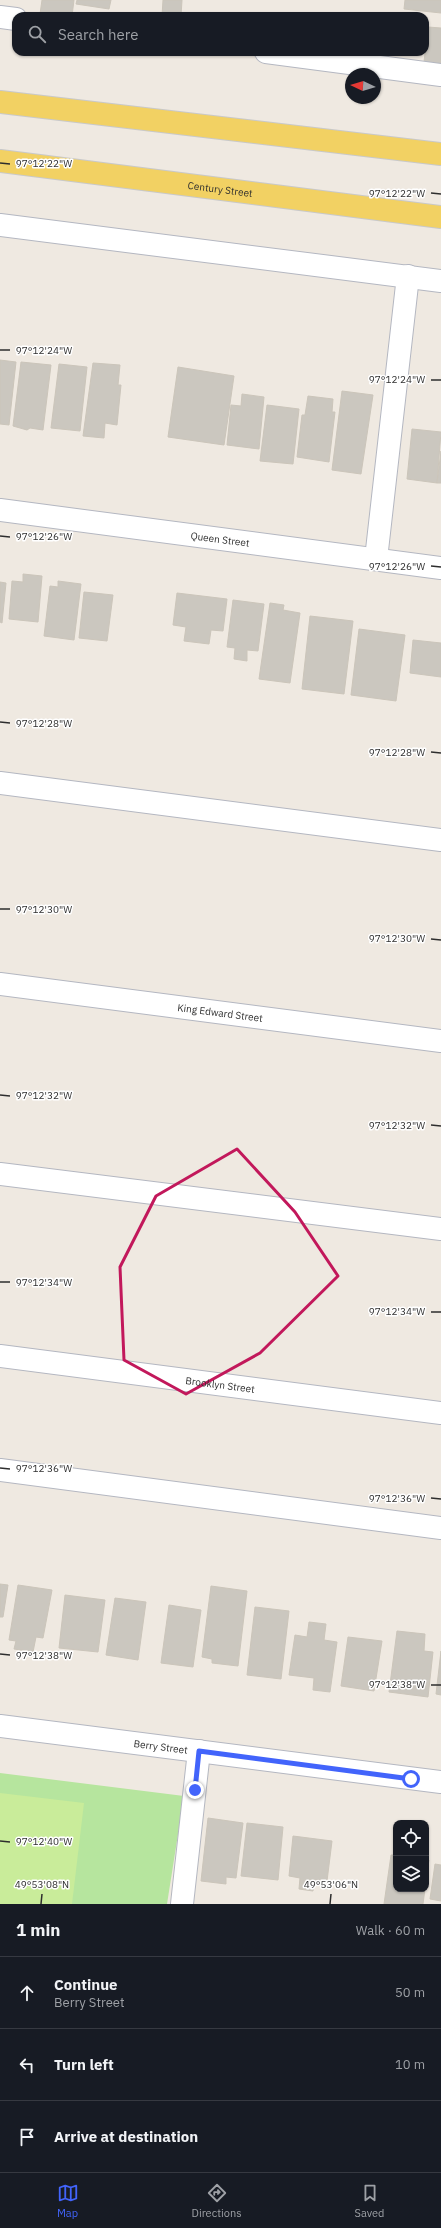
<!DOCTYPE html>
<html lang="en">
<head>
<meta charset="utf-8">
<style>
  :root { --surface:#171b24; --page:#20242c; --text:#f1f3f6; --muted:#9ea1a6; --line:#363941; --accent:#4264fb }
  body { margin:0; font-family:"IBM Plex Sans",sans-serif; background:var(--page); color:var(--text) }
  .controls { position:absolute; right:12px; bottom:12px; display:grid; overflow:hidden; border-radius:8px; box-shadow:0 1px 3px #0004 }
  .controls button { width:36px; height:36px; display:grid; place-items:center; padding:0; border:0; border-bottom:1px solid var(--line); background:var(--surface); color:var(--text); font:20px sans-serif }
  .compass { position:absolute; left:345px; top:68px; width:36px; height:36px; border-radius:50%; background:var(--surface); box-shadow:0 1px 3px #0004; rotate:274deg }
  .stop { position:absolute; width:12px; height:12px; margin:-9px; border:3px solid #4264fb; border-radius:50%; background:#fff }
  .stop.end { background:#4264fb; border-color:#fff; box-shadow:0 1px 4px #0008 }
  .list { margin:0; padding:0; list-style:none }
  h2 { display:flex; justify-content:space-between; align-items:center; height:52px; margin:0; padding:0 16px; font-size:17px }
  h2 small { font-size:13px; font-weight:400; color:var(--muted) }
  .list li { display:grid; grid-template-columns:26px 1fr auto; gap:12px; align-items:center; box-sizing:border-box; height:72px; padding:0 16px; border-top:1px solid var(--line) }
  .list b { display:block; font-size:15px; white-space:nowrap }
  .list p { margin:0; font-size:13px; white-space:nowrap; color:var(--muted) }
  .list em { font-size:13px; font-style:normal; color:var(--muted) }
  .icon { flex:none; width:22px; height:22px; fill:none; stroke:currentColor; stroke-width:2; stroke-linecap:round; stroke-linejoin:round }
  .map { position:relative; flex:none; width:441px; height:1904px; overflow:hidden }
  .search { position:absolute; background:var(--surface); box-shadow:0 1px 3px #0004; left:12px; right:12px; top:12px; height:44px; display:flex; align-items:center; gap:10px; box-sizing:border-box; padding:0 14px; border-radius:12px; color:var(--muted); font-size:15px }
  .sheet { height:268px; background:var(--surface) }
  nav { display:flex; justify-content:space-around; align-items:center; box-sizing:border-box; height:56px; border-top:1px solid var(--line); background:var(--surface); font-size:11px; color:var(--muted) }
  nav a { display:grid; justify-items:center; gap:2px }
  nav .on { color:var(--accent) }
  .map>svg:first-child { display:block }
  .green { fill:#b6e59e }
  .pitch { fill:#c9ec9a }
  .building { fill:#cbc7bf; stroke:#cbc5ba }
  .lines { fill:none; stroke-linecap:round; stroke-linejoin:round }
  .minor-casing { stroke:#b4b7c1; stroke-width:24 }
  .major-casing { stroke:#c9c9c9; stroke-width:24 }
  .minor { stroke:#fff; stroke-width:22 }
  .major { stroke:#f2d163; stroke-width:22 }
  .route { stroke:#4264fb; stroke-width:5 }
  .marked { fill:none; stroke:#c2185b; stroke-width:3; stroke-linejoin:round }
  .ticks { fill:none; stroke:#2e2e2e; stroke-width:1.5 }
  .labels { text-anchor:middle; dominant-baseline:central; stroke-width:3; stroke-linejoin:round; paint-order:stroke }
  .street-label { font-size:10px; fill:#2e2e2e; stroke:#fff }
  .ticks-label { font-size:10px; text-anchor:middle; fill:#2e2e2e; stroke:#fff; stroke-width:3; stroke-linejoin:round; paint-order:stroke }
</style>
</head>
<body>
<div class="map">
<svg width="441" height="1904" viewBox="0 0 441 1904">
  <rect width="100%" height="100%" fill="#efe9e1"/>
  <polygon class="green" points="0,1773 184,1796 167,1904 0,1904"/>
  <polygon class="pitch" points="0,1793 84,1803 72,1904 0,1904"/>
  <g class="building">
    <polygon points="42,0 74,0 72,16 40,14"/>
    <polygon points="77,0 111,0 109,9 76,4"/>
    <polygon points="163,0 182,0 181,16 162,16"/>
    <polygon points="405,0 441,0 441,13 404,9"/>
    <polygon points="428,27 441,28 441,64 424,62"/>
    <polygon points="361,52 389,52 389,56"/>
    <polygon points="0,360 16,362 9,425 0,424"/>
    <polygon points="21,362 51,365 43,430 30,428 27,430 13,426"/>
    <polygon points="93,363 120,365 118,385 121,385 117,425 105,423 104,438 83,436"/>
    <polygon points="59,364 87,367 80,431 51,428"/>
    <polygon points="178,367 234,376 224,445 168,437"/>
    <polygon points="342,391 373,395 361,474 332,470"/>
    <polygon points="242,394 264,397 259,449 227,445 231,405 241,406"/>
    <polygon points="308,396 333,399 332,412 335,412 329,462 297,457 302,415 305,415"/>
    <polygon points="267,405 299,409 293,464 260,461"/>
    <polygon points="412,429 441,432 437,483 407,479"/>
    <polygon points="441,451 441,483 437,483"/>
    <polygon points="23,574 42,576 38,622 9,619 12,581 23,582"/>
    <polygon points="58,581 81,584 74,640 44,636 50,586 58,587"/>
    <polygon points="0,582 6,583 2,623 0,622"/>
    <polygon points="84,592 113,595 107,641 79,638"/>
    <polygon points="177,593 227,599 223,631 211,630 209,644 184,641 186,627 173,625"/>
    <polygon points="233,600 264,604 258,651 247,650 247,661 234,659 235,648 227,647"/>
    <polygon points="270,603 284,605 283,610 300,613 290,683 259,679"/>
    <polygon points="310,616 353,621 344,694 302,689"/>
    <polygon points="359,629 405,635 396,701 351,695"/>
    <polygon points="413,640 441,643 441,677 410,673"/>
    <polygon points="0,1584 8,1585 3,1617 0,1617"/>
    <polygon points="18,1585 52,1590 43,1638 36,1637 33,1652 14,1649 16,1641 9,1640"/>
    <polygon points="211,1586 247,1591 238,1666 212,1663 212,1659 202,1657"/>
    <polygon points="65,1595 105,1600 98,1652 59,1648"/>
    <polygon points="115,1598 146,1602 138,1660 106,1655"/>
    <polygon points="169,1605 201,1610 193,1667 161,1663"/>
    <polygon points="255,1607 289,1611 281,1679 247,1675"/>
    <polygon points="309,1622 326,1624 324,1640 337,1642 330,1692 313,1690 314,1678 289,1675 295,1635 307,1637"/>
    <polygon points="397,1631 425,1634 424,1651 433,1652 428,1697 389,1692"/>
    <polygon points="348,1637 382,1641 374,1691 341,1686"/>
    <polygon points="441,1651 441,1695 436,1694"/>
    <polygon points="208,1818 243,1823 236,1878 226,1877 226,1884 201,1881"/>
    <polygon points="247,1823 283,1827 278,1880 241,1876"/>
    <polygon points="293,1836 332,1841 327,1881 314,1880 313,1891 299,1889 300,1878 289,1876"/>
    <polygon points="391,1855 396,1855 396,1889 425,1889 423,1904 384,1904"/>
    <polygon points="426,1859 429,1860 426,1880"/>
    <polygon points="435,1864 441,1865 441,1901 430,1899"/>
  </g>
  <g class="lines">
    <defs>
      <g id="minor">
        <polyline points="0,17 16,19"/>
        <polyline points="266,52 441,75"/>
        <polyline points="0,225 441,281"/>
        <path id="s1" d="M0 510 441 568"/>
        <polyline points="376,559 408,276"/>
        <polyline points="0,783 441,840"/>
        <path id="s2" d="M0 984 441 1041"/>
        <polyline points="0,1174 441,1229"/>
        <path id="s3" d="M0 1356 441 1413"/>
        <polyline points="0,1470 441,1528"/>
        <path id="s4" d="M0 1726 441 1782"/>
        <polyline points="182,1904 199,1751"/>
      </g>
      <g id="major">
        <polyline points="0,102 441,154"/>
        <path id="s5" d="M0 161 441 217"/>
      </g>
    </defs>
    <use href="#minor" class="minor-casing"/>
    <use href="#major" class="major-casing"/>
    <use href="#minor" class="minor"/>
    <use href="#major" class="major"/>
  </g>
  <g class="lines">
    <polyline class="route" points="195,1790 199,1751 411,1779"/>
  </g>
  <path class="marked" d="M237 1149 295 1212 338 1276 260 1353 186 1394 124 1360 120 1267 156 1196Z"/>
  <path class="ticks" d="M0 163 10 164M431 193 441 194M0 350H10M431 380H441M0 536 10 537M431 566 441 567M0 722 10 723M431 752 441 753M0 909H10M431 939 441 940M0 1095 10 1096M431 1125 441 1126M0 1282H10M431 1312H441M0 1468 10 1469M431 1498 441 1499M0 1654 10 1655M431 1685H441M0 1841 10 1842M41 1904 42 1894M330 1904 331 1894"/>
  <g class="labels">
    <g class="street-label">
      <text stroke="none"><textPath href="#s5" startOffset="222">Century Street</textPath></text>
      <text stroke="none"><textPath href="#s1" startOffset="222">Queen Street</textPath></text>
      <text stroke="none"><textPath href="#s2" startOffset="222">King Edward Street</textPath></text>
      <text stroke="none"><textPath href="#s3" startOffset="222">Brooklyn Street</textPath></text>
      <text stroke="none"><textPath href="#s4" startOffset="162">Berry Street</textPath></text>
    </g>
  </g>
  <g class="ticks-label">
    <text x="44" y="167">97°12'22"W</text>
    <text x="397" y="197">97°12'22"W</text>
    <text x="44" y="354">97°12'24"W</text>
    <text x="397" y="383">97°12'24"W</text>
    <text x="44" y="540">97°12'26"W</text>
    <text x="397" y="570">97°12'26"W</text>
    <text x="44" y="727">97°12'28"W</text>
    <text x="397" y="756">97°12'28"W</text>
    <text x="44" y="913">97°12'30"W</text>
    <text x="397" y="942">97°12'30"W</text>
    <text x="44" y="1099">97°12'32"W</text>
    <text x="397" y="1129">97°12'32"W</text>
    <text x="44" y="1286">97°12'34"W</text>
    <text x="397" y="1315">97°12'34"W</text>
    <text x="44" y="1472">97°12'36"W</text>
    <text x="397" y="1502">97°12'36"W</text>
    <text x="44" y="1659">97°12'38"W</text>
    <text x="397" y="1688">97°12'38"W</text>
    <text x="44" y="1845">97°12'40"W</text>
    <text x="42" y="1888">49°53'08"N</text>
    <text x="331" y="1888">49°53'06"N</text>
  </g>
</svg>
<div class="controls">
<button><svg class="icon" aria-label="locate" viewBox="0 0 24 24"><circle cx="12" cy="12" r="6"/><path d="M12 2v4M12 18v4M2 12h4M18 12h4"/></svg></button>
<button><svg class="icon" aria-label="layers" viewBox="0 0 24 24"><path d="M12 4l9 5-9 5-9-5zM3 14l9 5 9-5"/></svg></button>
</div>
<svg class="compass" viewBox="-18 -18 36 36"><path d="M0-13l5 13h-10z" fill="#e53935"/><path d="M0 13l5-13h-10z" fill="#9ea1a6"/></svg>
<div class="stop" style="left:411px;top:1779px"></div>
<div class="stop end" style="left:195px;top:1790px"></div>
<div class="search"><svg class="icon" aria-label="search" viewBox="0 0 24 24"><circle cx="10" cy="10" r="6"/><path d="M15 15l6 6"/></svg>Search here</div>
</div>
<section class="sheet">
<h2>1 min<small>Walk · 60 m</small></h2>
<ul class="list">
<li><svg class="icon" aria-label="ahead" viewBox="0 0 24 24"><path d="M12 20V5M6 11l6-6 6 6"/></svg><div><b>Continue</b><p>Berry Street</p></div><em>50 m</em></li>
<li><svg class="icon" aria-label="left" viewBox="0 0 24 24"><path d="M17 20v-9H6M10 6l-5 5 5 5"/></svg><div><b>Turn left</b></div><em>10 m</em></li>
<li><svg class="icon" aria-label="arrive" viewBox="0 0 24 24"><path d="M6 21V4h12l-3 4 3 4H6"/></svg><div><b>Arrive at destination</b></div></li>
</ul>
</section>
<nav>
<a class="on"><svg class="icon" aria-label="map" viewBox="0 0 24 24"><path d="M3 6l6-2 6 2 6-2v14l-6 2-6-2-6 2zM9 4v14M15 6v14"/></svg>Map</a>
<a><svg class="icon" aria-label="directions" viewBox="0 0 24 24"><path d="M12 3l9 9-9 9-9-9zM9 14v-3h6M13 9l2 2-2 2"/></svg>Directions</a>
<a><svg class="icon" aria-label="saved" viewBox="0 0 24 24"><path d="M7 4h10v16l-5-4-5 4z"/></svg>Saved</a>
</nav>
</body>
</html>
